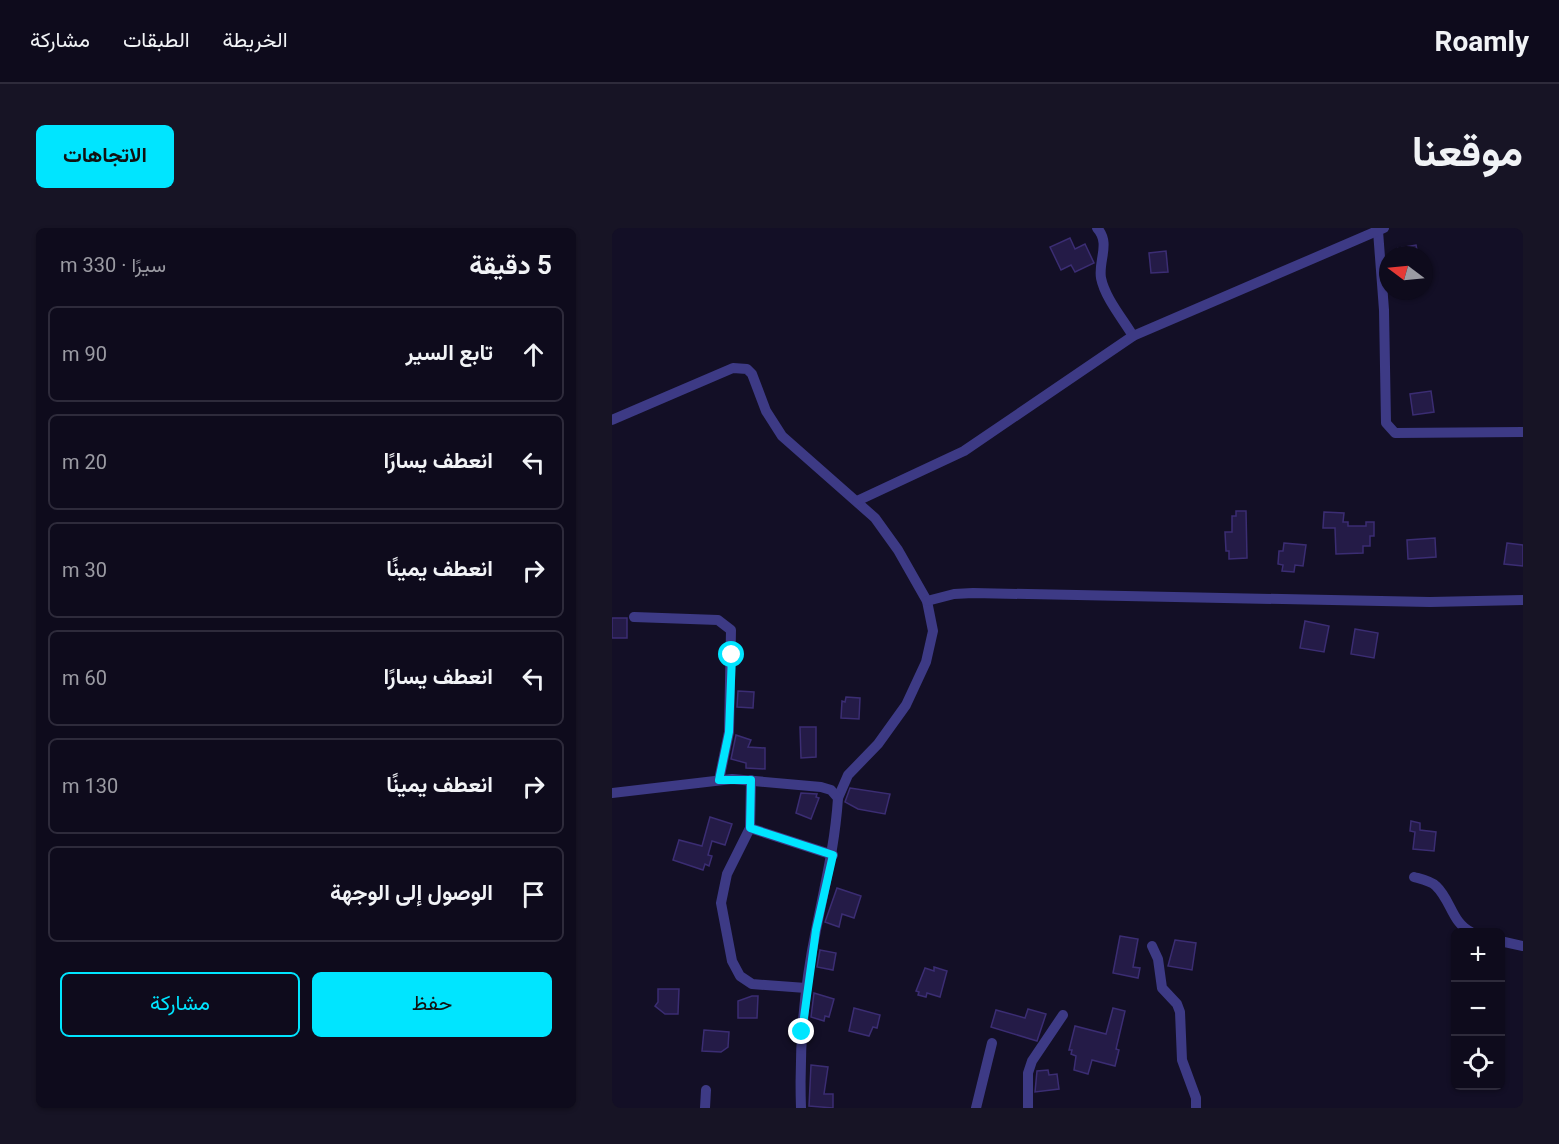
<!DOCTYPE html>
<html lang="ar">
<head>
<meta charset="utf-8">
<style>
  :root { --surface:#0e0b1c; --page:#171425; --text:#f1f3f6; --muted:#9b9ba3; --line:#2e2b3b; --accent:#00e5ff }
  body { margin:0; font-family:Roboto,Vazirmatn,sans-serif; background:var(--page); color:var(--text); direction:rtl }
  .controls { position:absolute; right:18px; bottom:18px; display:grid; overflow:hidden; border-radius:9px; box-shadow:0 2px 4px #0004 }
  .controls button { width:54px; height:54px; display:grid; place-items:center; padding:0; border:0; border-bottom:2px solid var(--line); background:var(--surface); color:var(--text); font:30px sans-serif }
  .compass { position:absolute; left:767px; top:18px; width:54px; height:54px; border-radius:50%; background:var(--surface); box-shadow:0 2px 4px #0004; rotate:286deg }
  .stop { position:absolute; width:18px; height:18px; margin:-14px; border:4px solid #00e5ff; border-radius:50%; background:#fff }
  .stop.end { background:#00e5ff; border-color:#fff; box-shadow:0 2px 6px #0008 }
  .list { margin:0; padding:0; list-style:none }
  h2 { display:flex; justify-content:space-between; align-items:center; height:78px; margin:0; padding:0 24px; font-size:26px }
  h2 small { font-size:20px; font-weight:400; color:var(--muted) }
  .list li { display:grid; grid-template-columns:39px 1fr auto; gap:18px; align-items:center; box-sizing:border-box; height:96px; margin:0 12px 12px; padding:0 12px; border:2px solid var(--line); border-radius:9px }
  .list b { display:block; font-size:22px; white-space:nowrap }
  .list em { font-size:20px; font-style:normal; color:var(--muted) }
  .actions { display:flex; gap:12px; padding:18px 24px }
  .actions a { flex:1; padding:14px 0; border:2px solid var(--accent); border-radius:9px; text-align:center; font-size:21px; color:var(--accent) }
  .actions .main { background:var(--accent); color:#111 }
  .icon { flex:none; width:33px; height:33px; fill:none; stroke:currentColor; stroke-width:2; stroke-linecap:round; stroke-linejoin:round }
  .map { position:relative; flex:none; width:911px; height:880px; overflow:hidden; direction:ltr; border-radius:9px }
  header { display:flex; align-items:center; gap:36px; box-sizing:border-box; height:84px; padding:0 30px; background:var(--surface); border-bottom:2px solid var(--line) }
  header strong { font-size:28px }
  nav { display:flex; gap:33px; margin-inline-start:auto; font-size:21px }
  .intro { display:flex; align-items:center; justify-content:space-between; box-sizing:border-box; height:144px; padding:0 36px }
  h1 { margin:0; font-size:42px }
  .button { padding:15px 27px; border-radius:9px; background:var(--accent); color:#111; font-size:21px; font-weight:700 }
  main { display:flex; gap:36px; padding:0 36px }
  aside { flex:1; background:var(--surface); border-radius:9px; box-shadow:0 2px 4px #0004 }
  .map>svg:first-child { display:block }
  .building { fill:#241b47; stroke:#3b2d73; stroke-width:1.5 }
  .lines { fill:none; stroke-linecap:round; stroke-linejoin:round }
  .street { stroke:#3d3a85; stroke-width:10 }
  .route { stroke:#00e5ff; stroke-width:8 }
</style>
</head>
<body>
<header>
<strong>Roamly</strong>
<nav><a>الخريطة</a><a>الطبقات</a><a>مشاركة</a></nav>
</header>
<div class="intro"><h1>موقعنا</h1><a class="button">الاتجاهات</a></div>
<main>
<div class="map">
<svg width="911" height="880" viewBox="0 0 911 880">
  <rect width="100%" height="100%" fill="#130f26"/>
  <g class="building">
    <polygon points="458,10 463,21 473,16 482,35 463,44 459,37 449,42 438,19"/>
    <polygon points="804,17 806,27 787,27 786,20"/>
    <polygon points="554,23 556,44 539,45 537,25"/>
    <polygon points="819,163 822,184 801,187 798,166"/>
    <polygon points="624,283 634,283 635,330 617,331 617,323 614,323 613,304 620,304 620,288 624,288"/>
    <polygon points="712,284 732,285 731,294 736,294 736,298 754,298 754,294 762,294 762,308 758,308 758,318 751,318 751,325 724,326 723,300 711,300"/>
    <polygon points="823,310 824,329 796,331 795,312"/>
    <polygon points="672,315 694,317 691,338 683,337 682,344 670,343 671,337 666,336 667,323 671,323"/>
    <polygon points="895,315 911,317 911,338 892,336"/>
    <rect x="0" y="390" width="15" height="20"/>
    <polygon points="693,393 717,398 712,424 688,420"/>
    <polygon points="743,401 766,405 762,430 739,426"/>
    <polygon points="126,463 142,464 141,480 125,479"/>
    <polygon points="234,469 248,470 247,491 229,490 230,473 233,474"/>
    <polygon points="188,499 204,499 204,529 189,530"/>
    <polygon points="124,507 139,512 136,519 153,520 153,541 134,540 134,535 119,531"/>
    <polygon points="238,560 278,566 273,586 246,581 233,574"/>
    <polygon points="189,565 205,566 204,569 207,570 199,591 184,585"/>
    <polygon points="98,589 120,596 113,617 100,613 96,627 100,628 97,638 93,636 91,642 61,632 67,612 90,618"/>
    <polygon points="799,593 808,595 808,602 824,604 822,623 801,621 803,604 798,603"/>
    <polygon points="225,660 249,668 242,690 230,686 227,699 213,694"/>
    <polygon points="508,708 526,711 521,739 528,740 526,750 501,745"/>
    <polygon points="563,712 584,715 580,742 556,738"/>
    <polygon points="208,722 224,725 221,742 205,739"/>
    <polygon points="322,739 335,743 328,769 315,765 314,769 306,767 307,764 304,763 313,740 322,743"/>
    <polygon points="46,761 67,761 66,786 53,786 43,778 46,774"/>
    <polygon points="202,765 222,771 217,789 213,788 212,793 199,789"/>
    <polygon points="140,768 146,768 145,790 126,790 126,773"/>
    <polygon points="242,780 268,787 265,800 261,799 257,808 237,803"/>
    <polygon points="501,780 513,783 504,821 507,822 503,838 480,832 476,846 462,842 464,828 459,826 460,822 457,822 463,798 494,806"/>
    <polygon points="416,781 434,786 425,813 379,799 384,782 413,790"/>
    <polygon points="92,802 117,804 116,819 109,824 90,823"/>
    <polygon points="199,837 216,839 212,866 221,866 221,880 197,878"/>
    <polygon points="436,842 437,847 445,846 447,861 423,864 425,843"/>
  </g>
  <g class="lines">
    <g class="street">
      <path d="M485 0C499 15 486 33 489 50 493 70 511 91 521 108"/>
      <polyline points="766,3 772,82 774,195 783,205 911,204"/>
      <polyline points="0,192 121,140 135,141 140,146 154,183 170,208 263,290 286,322 315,373 321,403 314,434 294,477 266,516 236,547 226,570"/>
      <polyline points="245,273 352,223 521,108 772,0"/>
      <polyline points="315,373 342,366 361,365 818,374 911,372"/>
      <polyline points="22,389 106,392 119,402 117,504 107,552"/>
      <path d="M0 565 120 551 209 559 219 562 226 570C223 617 213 656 204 702 192 760 187 820 189 880"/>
      <polyline points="138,600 139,552"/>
      <path d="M802 649C809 651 819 653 824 658 839 672 840 695 859 704"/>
      <polyline points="888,713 911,718"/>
      <polyline points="540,718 546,731 550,760 565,776 568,784 570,832 584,870 584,880"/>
      <polyline points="194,760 140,756 128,748 120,733 109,675 115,646 138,600 221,627"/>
      <polyline points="93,880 94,862"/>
      <polyline points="364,880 380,815"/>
      <polyline points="416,880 416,845 420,833 451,787"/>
    </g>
  </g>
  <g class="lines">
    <polyline class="route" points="120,427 117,504 107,552 139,552 138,600 221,627 204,702 190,804"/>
  </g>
</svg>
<div class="controls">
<button>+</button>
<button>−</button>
<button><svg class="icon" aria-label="locate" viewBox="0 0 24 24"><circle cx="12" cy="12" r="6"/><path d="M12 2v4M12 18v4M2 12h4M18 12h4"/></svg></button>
</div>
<svg class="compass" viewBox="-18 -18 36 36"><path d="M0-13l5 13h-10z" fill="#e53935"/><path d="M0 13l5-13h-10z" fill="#9b9ba3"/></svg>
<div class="stop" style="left:120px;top:427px"></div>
<div class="stop end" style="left:190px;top:804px"></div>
</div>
<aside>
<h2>5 دقيقة<small>سيرًا · 330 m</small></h2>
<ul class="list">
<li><svg class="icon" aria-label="ahead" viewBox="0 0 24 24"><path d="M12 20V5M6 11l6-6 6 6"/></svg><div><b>تابع السير</b></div><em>90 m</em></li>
<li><svg class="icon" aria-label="left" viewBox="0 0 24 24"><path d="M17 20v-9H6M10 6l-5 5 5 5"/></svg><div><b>انعطف يسارًا</b></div><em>20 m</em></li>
<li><svg class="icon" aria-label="right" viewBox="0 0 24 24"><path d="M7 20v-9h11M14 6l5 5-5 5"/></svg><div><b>انعطف يمينًا</b></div><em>30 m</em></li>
<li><svg class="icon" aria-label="left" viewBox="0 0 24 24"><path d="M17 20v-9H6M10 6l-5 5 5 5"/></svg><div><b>انعطف يسارًا</b></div><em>60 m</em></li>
<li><svg class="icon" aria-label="right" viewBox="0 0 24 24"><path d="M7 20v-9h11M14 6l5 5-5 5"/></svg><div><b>انعطف يمينًا</b></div><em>130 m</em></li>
<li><svg class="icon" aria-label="arrive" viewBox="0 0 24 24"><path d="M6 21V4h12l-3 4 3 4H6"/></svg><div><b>الوصول إلى الوجهة</b></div></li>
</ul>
<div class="actions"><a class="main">حفظ</a><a>مشاركة</a></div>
</aside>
</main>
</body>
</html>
